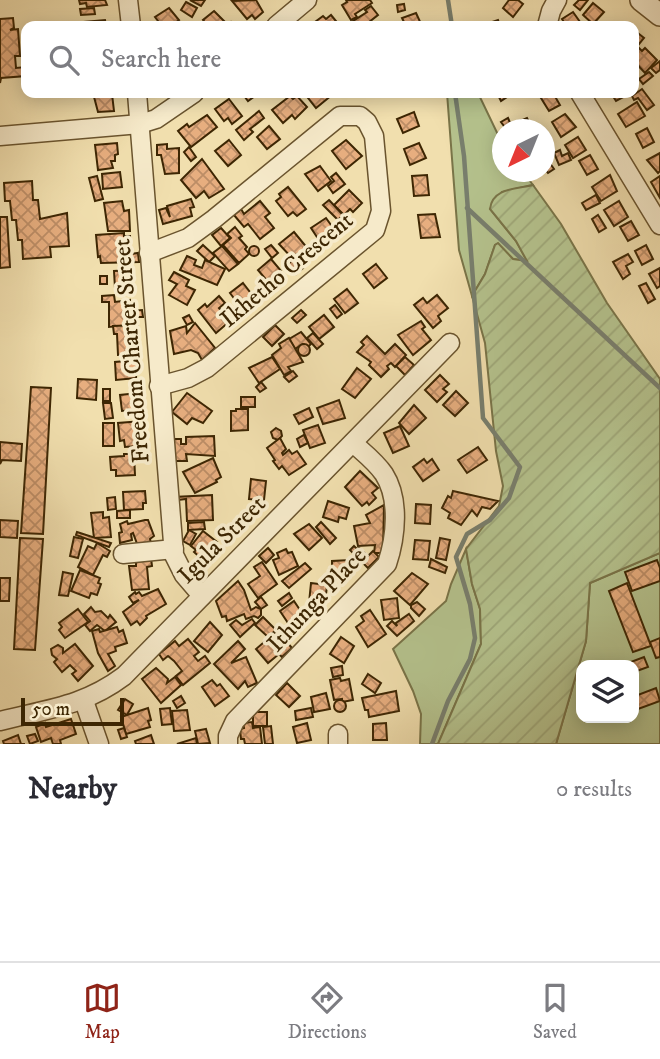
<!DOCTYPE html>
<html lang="en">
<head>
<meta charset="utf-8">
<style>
  :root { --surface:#fff; --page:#f7f7f7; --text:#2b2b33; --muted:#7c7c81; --line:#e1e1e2; --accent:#8f2418 }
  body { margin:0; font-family:"IM FELL DW Pica",serif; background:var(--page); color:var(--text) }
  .controls { position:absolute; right:21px; bottom:21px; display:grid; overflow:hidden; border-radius:14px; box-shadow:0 4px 18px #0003 }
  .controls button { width:63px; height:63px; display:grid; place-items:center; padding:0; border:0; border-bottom:2px solid var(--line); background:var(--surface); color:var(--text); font:35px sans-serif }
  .compass { position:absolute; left:492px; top:119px; width:63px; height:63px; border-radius:50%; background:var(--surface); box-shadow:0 4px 18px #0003; rotate:223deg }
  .scale { position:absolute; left:21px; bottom:18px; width:103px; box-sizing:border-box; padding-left:7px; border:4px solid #3d2603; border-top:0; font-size:19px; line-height:24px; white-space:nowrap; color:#3d2603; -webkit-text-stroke:5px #f6eaca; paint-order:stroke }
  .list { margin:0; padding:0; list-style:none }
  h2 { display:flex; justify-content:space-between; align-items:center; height:91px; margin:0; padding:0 28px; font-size:30px }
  h2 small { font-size:23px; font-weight:400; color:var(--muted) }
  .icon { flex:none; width:38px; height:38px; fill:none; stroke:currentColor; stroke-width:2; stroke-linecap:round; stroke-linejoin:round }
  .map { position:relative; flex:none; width:660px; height:744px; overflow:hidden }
  .search { position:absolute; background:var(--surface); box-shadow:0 4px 18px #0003; left:21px; right:21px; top:21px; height:77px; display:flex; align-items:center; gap:18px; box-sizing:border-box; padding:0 24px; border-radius:14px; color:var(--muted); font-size:26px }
  .sheet { height:217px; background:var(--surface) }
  nav { display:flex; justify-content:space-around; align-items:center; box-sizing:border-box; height:98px; border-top:2px solid var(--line); background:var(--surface); font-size:19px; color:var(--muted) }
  nav a { display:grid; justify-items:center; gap:4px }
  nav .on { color:var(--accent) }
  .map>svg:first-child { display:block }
  .grass { fill:#b5c38e; stroke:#797448; stroke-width:2; fill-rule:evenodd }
  .garden { fill:url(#garden-furrows); stroke:#797448; stroke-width:2 }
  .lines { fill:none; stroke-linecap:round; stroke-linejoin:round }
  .stream { stroke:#787f6e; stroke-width:4.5 }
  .building { fill:url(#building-cross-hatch); stroke:#3d2603; stroke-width:2 }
  .minor-casing { stroke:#6a542e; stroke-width:21 }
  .tertiary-casing { stroke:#6a542e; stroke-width:24 }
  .minor { stroke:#f6eaca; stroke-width:18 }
  .tertiary { stroke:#f6eaca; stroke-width:21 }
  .labels { text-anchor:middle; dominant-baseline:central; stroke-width:7; stroke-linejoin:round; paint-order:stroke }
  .street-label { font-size:24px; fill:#3d2603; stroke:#f6eaca }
</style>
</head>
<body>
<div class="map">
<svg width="660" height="744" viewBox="0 0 660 744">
  <defs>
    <pattern id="garden-furrows" width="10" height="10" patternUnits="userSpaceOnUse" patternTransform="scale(1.75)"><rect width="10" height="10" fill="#b5c38e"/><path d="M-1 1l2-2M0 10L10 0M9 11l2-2" fill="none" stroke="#9da779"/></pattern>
    <pattern id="building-cross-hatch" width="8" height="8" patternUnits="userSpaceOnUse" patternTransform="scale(1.75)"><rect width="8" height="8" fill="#e7ae7f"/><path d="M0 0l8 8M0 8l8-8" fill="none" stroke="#bc8d66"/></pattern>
  </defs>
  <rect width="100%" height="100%" fill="#f1dfae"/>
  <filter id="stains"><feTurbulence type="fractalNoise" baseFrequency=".00286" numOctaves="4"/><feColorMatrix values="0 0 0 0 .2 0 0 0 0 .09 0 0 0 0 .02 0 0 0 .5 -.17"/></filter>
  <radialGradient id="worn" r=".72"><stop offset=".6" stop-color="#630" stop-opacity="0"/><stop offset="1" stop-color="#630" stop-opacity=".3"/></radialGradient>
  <g class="grass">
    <polygon points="447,93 478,93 502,143 503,172 523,172 533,185 502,192 490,209 516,241 527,261 513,259 498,244 495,245 485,274 472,296 459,250"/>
    <polygon points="466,549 472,584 480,609 481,644 438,744 420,744 421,714 413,691 393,649 446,601 451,584"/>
    <path d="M660 553V744H556L586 641 590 583ZM581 665H634V718H581Z"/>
  </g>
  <path class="garden" d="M533 185 561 224 607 303 660 379V553L590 583 586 641 556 744H438L481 644 480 609 472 584 466 549 499 506 503 486 496 451 485 343 472 296 485 274 495 245 498 243 513 259 527 261 516 241 490 209C492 188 516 189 533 185Z"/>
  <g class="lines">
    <g class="stream">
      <polyline points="448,0 452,26"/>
      <polyline points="467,208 660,388"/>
      <polyline points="432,744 448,701 470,659 475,638 470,604 456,557 467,534 490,520 509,498 520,467 483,418 464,156 455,93"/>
    </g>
  </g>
  <g class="building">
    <polygon points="79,0 105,0 107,5 87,7 86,3 80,4"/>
    <polygon points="190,0 205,0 201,6"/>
    <polygon points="256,0 263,12 255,19 252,15 247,19 232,1"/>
    <polygon points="346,0 370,0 372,3 355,14 357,17 351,20 342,5 347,2"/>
    <polygon points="509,0 518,0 523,4 513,17 503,8"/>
    <polygon points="579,0 588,0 580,10 574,5"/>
    <polygon points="186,2 197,8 192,17 181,10"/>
    <polygon points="593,3 604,12 593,24 583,15"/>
    <polygon points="404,4 405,10 398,12 397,5"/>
    <polygon points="371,6 378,15 364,26 353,26 350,23 367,12 365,10"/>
    <polygon points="94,8 95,14 81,15 80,9"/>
    <polygon points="169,8 179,20 171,26 162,26 155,17"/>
    <polygon points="214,11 228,25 231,22 234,26 208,26 203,20"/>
    <polygon points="573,12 580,22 573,26 567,26 562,19"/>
    <polygon points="416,13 422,26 406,26 402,18"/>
    <polygon points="331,15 340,26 318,26 315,22 323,16 326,19"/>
    <polygon points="13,18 14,28 10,30 18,29 20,56 15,56 16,68 26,67 26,76 1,78 0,83 0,19"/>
    <polygon points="105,20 106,26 84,26 84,22"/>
    <polygon points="498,20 500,26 487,26 486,24"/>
    <polygon points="634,30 644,38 635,49 634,48"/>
    <polygon points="638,47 642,51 645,48 657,60 645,73 634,61 634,52"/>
    <polygon points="660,61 660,70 656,73 651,68"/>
    <polygon points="649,72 653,76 643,84 639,79"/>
    <polygon points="642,89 654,105 647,110 638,98 634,100 632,96"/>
    <polygon points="93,93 114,93 112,94 114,111 98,112"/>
    <polygon points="242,93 259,93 248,101"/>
    <polygon points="306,93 330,93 332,95 316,108 305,94"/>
    <polygon points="405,93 422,93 422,96 405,97"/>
    <polygon points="501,93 513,93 501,101 498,95"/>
    <polygon points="550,93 553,93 560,105 549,111 541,98"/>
    <polygon points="611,93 626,93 627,95 616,101"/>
    <polygon points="290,96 293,99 297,96 307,107 295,119 292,115 283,123 272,110"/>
    <polygon points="229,99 242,116 232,124 228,118 224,121 215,109"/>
    <polygon points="637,102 645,116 626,127 618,114"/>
    <polygon points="259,111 264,118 250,129 253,132 244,140 236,130"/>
    <polygon points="414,112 419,126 403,133 397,119"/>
    <polygon points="565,114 576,127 561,137 552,122"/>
    <polygon points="207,115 217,127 191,147 178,131 187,124 189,127"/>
    <polygon points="508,118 511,125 527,118 530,124 519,130 507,130 501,122"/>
    <polygon points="269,126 280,139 267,149 257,137"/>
    <polygon points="647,128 654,142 643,148 636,134"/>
    <polygon points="578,137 586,150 573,158 565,145"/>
    <polygon points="229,140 241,155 228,166 215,151"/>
    <polygon points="346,140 362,156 346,169 332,151"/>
    <polygon points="117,143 118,154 115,155 115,161 111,161 113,168 98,170 95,145"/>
    <polygon points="419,143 426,158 410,165 404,149"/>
    <polygon points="167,144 167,149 179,148 179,173 165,174 161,155 157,155 157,145"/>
    <polygon points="189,147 196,157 191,161 184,152"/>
    <polygon points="560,150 562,156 568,153 571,160 559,165 554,153"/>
    <polygon points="660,153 660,171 658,173 647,160"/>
    <polygon points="544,155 554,169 548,173 544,168"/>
    <polygon points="590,155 598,169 587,175 579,161"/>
    <polygon points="202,159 224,189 209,198 204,191 196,198 181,180"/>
    <polygon points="320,166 331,181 318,191 305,174"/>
    <polygon points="120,172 122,187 103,189 102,174"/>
    <polygon points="336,173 345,184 333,193 328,186 334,181 331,177"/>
    <polygon points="427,175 429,195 414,196 412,176"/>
    <polygon points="610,175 617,191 601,201 592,187"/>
    <polygon points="97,176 103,199 95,201 89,178"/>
    <polygon points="660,176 660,198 651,182"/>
    <polygon points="32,181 33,200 38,200 40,219 67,213 69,246 50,247 51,257 23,259 22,240 18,240 16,220 12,220 10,201 5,201 4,183"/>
    <polygon points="288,187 306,209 297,216 293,212 288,216 276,201 281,197 279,194"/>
    <polygon points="349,190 362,203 353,212 350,209 344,215 334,205"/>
    <polygon points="596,195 600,203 586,210 582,203"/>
    <polygon points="191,199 194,207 190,208 192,216 163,224 159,210 166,208 170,217 167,206"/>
    <polygon points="329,200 343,215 338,220 323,205"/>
    <polygon points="122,201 124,211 129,210 130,231 108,231 104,203"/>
    <polygon points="260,201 270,213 265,217 274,228 260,239 248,224 244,227 234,215 241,209 244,214"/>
    <polygon points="619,201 628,217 614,226 604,210"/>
    <polygon points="435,214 440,237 421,238 418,215"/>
    <polygon points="598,215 606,228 599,232 592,219"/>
    <polygon points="0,217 7,217 10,267 0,268"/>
    <polygon points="326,218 336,232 321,243 311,228"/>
    <polygon points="631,221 639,235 628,241 620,227"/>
    <polygon points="235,227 242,236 239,238 247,247 245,249 249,254 239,263 223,245 231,238 227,234"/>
    <polygon points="221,228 230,238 221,246 212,235"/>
    <polygon points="294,232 308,249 299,257 297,254 292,258 279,244"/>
    <polygon points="124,233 124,236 130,236 131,254 138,253 139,262 101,263 100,256 98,257 96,235"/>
    <polygon points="203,245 215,256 209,262 197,251"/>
    <polygon points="271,245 278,253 272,258 265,249"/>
    <polygon points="646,245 653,259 642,265 635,251"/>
    <circle cx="254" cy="251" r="5"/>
    <polygon points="222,246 238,264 229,271 213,253"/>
    <polygon points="628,254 633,262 626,266 630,274 623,279 613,262"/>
    <polygon points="187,256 196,260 194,265 202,268 205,260 225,269 217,285 180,270"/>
    <polygon points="295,258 303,268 296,274 288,264"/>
    <polygon points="271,259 282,272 268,282 258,270"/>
    <polygon points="376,264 387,278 374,288 363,274"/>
    <polygon points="660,268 660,286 657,288 649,274"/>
    <polygon points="131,270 129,287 115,288 114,271"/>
    <polygon points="174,272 189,280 186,286 195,290 187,305 169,295 177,284 169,280"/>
    <rect x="100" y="276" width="7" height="8"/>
    <polygon points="243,283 253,296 239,305 230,293"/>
    <polygon points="646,283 655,299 648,303 639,286"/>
    <polygon points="347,289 358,303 345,313 334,299"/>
    <polygon points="114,295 115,302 130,300 131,311 142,310 143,317 129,317 130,325 109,327 109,302 102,302 102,296"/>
    <polygon points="437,295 448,308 438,316 441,321 433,328 414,305 423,298 427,303"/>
    <polygon points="219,296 225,303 219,308 230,321 216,333 198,310 205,304 207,307"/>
    <polygon points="335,305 342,314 337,318 330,309"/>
    <polygon points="301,310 306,315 297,323 292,318"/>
    <polygon points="189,315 193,322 187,325 183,318"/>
    <polygon points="324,315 334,327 319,339 309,327"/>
    <polygon points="421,321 425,327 422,329 431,340 413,355 398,335"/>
    <polygon points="195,323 215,348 202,360 198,353 191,350 174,354 170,331 186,326 187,333"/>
    <polygon points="138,325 138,332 133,333 135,354 118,355 117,334 114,334 113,326"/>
    <polygon points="275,325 284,334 272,346 263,337"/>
    <polygon points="301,332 311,344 308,347 303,344 295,349 289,339"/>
    <polygon points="313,333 323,344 317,349 307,338"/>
    <polygon points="367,336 385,354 395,344 406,355 395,367 391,363 387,366 389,369 381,377 369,365 371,362 357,352 364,345 361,342"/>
    <polygon points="289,338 303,362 288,367 291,371 284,375 272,355 281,348 279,344"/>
    <circle cx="304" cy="350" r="6"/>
    <polygon points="272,357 280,369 259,383 249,368"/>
    <polygon points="405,357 414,365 405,375 396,366"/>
    <polygon points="137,360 136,378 116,380 115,362"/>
    <polygon points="357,368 371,379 355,398 342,389"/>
    <polygon points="293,371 297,376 289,382 284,377"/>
    <polygon points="440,375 449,384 443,389 447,392 437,402 425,390"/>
    <polygon points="78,379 97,380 96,400 77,398"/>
    <polygon points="261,382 266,388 260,392 256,387"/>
    <polygon points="31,387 51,388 43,534 21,533"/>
    <rect x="103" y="389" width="7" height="12"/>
    <polygon points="456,391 468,403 455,416 443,405"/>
    <polygon points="138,393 140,409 122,411 120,395"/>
    <polygon points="187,393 212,411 203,423 192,418 187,424 172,412"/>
    <rect x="241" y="397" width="14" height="10"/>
    <polygon points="339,400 345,418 323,424 317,408"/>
    <polygon points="103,403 111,403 113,418 105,419"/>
    <polygon points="414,405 426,418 409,434 399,423"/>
    <polygon points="309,408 313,417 299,424 294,415"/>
    <polygon points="236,409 248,409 248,430 231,431 231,411 236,411"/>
    <polygon points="142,421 143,431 139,431 139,446 125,447 124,440 120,441 118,423"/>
    <rect x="103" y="423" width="11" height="23"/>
    <polygon points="318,425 325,443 310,448 303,430"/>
    <polygon points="400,426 409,446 393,453 384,433"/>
    <polygon points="276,428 281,431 282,436 278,440 273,438 271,432"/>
    <polygon points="304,435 308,443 300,447 297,439"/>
    <polygon points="214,436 215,456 186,454 187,461 173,461 171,439 181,439 181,444 186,444 186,437"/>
    <polygon points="280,438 286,449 282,453 283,455 289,450 292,454 297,451 306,464 289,475 282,466 279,469 273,461 275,460 267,448"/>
    <polygon points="0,442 22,444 21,461 2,460 0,464"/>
    <polygon points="478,447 487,460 467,473 458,460"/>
    <polygon points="124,454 134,454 135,475 116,476 116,470 111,470 110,457 124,456"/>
    <polygon points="213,458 221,477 216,480 217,482 195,493 183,472"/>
    <polygon points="424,459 427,463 432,459 439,470 423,481 413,467"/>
    <polygon points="360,471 378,488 372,493 376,498 369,505 367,502 362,506 345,487"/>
    <polygon points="251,479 266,481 264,500 249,499"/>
    <polygon points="145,491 146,503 143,503 143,509 124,510 123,492"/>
    <polygon points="453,491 498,501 490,509 482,507 477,516 472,510 461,525 448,518 450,513 442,508 448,496 451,498"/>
    <polygon points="212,495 213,520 187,521 186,499 178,500 175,497"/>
    <polygon points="115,497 116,509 108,510 107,498"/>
    <polygon points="328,501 349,508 346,519 339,517 338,522 323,517"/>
    <polygon points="416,504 431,505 430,524 415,523"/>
    <polygon points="384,505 383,553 374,553 375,545 358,546 354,526 370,523 366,515"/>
    <polygon points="130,510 130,518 117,518 117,511"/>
    <polygon points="103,512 103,518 109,517 111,537 94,538 91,513"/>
    <polygon points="0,520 18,521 17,538 0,537"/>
    <polygon points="145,520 148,520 154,536 150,539 152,548 139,549 133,533 131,534 132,540 120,543 119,533 122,532 120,524 127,521 128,524"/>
    <polygon points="204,522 205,529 188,530 188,523"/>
    <polygon points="321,522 336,538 330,544 316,527"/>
    <polygon points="309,524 322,538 309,550 294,534"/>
    <polygon points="189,530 196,534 190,545 183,541"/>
    <polygon points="203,531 217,542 203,560 194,552 196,550 191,546"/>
    <polygon points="77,532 111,543 109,547 76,535"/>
    <polygon points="74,537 83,539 78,558 70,556"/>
    <polygon points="20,538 43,539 35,650 14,649"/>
    <polygon points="440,538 450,540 446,560 436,558"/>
    <polygon points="415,540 430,541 428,560 413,559"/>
    <polygon points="97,543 110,551 107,557 103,555 93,575 78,567 88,546 94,549"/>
    <polygon points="354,546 357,549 359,548 368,556 373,551 379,557 368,568 350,550"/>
    <polygon points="268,548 274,555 266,563 259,556"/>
    <polygon points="286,549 288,553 292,552 298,566 279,575 273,560 279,558 277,553"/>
    <polygon points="151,558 152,566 147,567 149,589 132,590 129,566 136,566 136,560"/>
    <polygon points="431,559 447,567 445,573 429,567"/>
    <polygon points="350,560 350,576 332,576 332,561"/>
    <polygon points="657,560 660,568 660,581 632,591 625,572"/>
    <polygon points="262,562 277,584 258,598 248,584 260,576 254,567"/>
    <polygon points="305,563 311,569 289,588 282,581"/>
    <polygon points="80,570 100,578 98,583 101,584 97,595 91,593 89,598 71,591"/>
    <polygon points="63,572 73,574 68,596 59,595"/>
    <polygon points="412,573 428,584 410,605 394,591"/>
    <polygon points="0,578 10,578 9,601 0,601"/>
    <polygon points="238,581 244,590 251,610 256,607 261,609 261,615 258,618 254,616 246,619 244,614 227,621 226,616 222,617 216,601"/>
    <polygon points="311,583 327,585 325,604 309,603"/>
    <polygon points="627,583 651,646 633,652 609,591"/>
    <polygon points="158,589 166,604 146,616 147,618 140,625 137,621 131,625 123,612 139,600 133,603 129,597 135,592 136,594 139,592 142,596"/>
    <polygon points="289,593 292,598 282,606 278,601"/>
    <polygon points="261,597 267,605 261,609 255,602"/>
    <polygon points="397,598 399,618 384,620 381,600"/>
    <polygon points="294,601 306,619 290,626 280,611"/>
    <polygon points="417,602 425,609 419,616 411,608 411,605"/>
    <polygon points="91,607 95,612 101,611 108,618 110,615 116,622 105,631 97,625 90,631 85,625 90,621 84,614"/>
    <polygon points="78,609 88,622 65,638 59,630 62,627 59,623"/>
    <polygon points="370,610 386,634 368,647 356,627 364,621 361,616"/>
    <polygon points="409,614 414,621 397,636 387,626 392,621 397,626 396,623"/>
    <polygon points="263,617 276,630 268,637 255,625"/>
    <polygon points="252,619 255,623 240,637 230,625 236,620 242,625"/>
    <polygon points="210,622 222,635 208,652 194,641"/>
    <polygon points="117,627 119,632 123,630 127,643 115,647 116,651 108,654 115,666 108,671 98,653 92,631 99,629 100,632"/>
    <polygon points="277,631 292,648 282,657 279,654 268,663 256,649"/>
    <polygon points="341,637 354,646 344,663 330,654"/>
    <polygon points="660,638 660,657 656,658 650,642"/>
    <polygon points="188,639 199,652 194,656 198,661 205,656 210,663 183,685 176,676 182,671 174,661 168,656 163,660 159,654 175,641 179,646"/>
    <polygon points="238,641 245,649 231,663 246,657 257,683 248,687 245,681 238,689 214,664"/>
    <polygon points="75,644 93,666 78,681 72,674 76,671 70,665 62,672 54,662 57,659 52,655 51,649 58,645 63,648 63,653"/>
    <polygon points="644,657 648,667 634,672 634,665 623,665"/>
    <polygon points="342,666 343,675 333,677 331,668"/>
    <polygon points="156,668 168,679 167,683 175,677 181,685 161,703 142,679"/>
    <polygon points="368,674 381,683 375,693 362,684"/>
    <polygon points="340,678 341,681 349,679 353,700 342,702 342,699 334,700 330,680"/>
    <polygon points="212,680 217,686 220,684 229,696 215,706 202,687"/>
    <polygon points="287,683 300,696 289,707 276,695"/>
    <polygon points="634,685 638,695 656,688 660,701 638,709 634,701"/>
    <polygon points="396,691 399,711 369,717 368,710 365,710 362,698"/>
    <polygon points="326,693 330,709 314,712 311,697"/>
    <polygon points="181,696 185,703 177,708 173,701"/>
    <polygon points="125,699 133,704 127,715 118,710"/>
    <circle cx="340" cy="706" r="6"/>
    <polygon points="148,708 151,720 148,721 150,727 126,734 121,717"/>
    <polygon points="170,708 172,724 162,725 160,709"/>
    <polygon points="311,708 313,717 296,720 295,711"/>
    <polygon points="187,710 190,730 174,731 172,711"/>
    <rect x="253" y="712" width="14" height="14"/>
    <polygon points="71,719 76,734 60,740 61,744 53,744 51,738 41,742 36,727 45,723 46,727"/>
    <polygon points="252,722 253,728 260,727 262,744 245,744 244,739 241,739 240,729 244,728 243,723"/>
    <polygon points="307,723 311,740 297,743 293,727"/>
    <polygon points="386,723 387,740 373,740 373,724"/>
    <polygon points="271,726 273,744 265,744 263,727"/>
    <polygon points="124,728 127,737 121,739 118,730"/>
    <polygon points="206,729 210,743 198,744 195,731"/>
    <polygon points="35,734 38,741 30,744 27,736"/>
    <polygon points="18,735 21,744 25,744 4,744 3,741"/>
    <polygon points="151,735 154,744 136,744 135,741"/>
    <polygon points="196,738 197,744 177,744"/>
  </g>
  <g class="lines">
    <defs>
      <g id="minor">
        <polyline points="128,0 131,26"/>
        <polyline points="276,26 307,0"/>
        <polyline points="547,26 551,11 557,0"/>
        <polyline points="137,93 174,555 184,575 202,596"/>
        <polyline points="580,93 660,225"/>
        <polyline points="0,136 140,124 156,119 194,93"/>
        <polyline points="149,253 188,238 214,219 340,116 360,116 367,122 374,136 381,211 375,230 207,368 188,378 159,386"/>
        <polyline points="123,554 174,549"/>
        <polyline points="84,701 99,744"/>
        <path d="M0 721C48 709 84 706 124 676L450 343"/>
        <path d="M228 744V736L235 721 387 564C396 537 400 499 384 474 376 462 363 452 353 443"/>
        <polyline points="338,744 338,734"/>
      </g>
      <polyline id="tertiary" points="641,0 660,15"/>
    </defs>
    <use href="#minor" class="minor-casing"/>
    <use href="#tertiary" class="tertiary-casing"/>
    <use href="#minor" class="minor"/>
    <use href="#tertiary" class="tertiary"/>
  </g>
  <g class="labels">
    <g class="street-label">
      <text transform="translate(287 270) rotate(-40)">Ikhetho Crescent</text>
      <text transform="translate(132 351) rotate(-95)">Freedom Charter Street</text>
      <text transform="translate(222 540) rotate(-45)">Igula Street</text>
      <text transform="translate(317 600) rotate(-47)">Ithunga Place</text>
    </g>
  </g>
  <rect width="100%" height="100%" filter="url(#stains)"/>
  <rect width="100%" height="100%" fill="url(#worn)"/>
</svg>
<div class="controls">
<button><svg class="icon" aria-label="layers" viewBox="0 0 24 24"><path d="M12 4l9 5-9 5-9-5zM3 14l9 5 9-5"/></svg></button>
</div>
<svg class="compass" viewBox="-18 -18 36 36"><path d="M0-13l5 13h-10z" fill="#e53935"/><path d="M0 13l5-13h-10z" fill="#7c7c81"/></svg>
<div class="scale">50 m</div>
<div class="search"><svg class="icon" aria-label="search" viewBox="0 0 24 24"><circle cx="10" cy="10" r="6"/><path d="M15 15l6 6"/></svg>Search here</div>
</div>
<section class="sheet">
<h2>Nearby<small>0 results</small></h2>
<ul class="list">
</ul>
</section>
<nav>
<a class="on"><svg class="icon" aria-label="map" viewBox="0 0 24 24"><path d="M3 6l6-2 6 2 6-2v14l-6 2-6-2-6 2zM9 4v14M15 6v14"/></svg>Map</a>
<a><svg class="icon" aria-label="directions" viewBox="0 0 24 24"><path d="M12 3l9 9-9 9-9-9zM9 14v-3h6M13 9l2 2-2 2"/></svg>Directions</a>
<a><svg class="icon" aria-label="saved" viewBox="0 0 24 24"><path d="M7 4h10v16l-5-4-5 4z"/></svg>Saved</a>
</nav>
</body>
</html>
